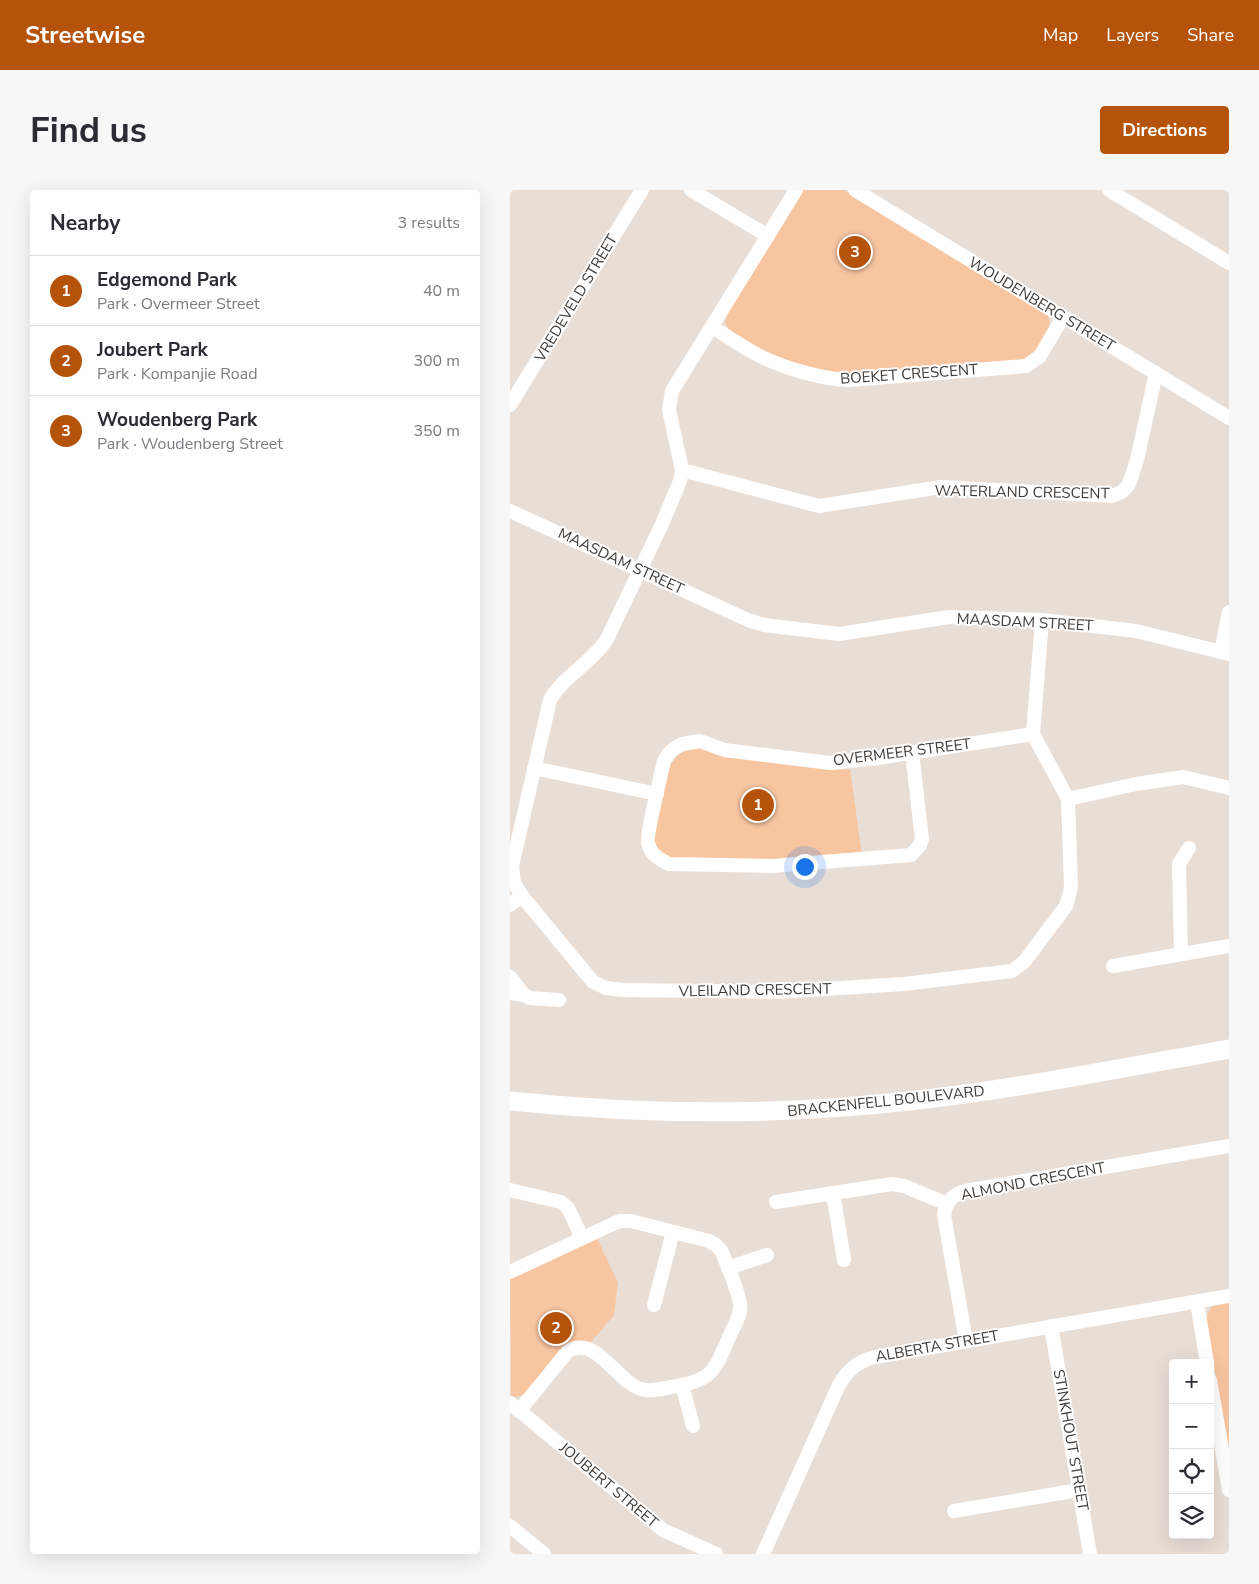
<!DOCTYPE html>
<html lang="en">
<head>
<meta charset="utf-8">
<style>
  :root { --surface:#fff; --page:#f7f7f7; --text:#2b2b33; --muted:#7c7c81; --line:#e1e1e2; --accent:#b45309 }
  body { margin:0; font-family:"Nunito Sans",sans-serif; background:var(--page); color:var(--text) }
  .controls { position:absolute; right:15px; bottom:15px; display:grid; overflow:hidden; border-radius:5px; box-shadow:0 5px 20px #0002 }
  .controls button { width:45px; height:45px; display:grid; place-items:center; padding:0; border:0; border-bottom:1px solid var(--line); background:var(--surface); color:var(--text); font:25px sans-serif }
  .you { position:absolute; left:294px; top:676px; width:18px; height:18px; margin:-12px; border:4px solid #fff; border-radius:50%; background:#1a73e8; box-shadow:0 0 0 8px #1a73e833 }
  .badge { display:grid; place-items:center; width:32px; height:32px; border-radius:50%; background:var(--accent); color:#fff; font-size:16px; font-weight:700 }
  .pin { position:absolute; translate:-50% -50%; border:2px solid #fff; box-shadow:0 1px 5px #0006 }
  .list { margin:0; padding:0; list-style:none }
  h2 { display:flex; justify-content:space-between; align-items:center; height:65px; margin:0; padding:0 20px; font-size:21px }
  h2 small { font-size:16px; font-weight:400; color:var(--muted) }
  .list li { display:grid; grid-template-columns:32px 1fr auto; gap:15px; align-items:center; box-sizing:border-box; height:70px; padding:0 20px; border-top:1px solid var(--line) }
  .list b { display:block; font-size:19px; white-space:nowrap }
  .list p { margin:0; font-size:16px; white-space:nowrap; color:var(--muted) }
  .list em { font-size:16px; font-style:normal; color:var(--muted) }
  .icon { flex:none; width:28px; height:28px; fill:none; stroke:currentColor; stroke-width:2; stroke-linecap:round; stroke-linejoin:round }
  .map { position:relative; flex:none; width:719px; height:1364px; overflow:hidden; border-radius:5px }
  header { display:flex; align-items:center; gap:30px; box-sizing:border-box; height:70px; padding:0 25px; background:var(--accent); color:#fff }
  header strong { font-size:24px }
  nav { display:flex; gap:28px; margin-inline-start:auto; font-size:18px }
  .intro { display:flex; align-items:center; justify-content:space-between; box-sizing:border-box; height:120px; padding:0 30px }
  h1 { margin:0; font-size:35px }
  .button { padding:12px 22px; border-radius:5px; background:var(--accent); color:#fff; font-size:18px; font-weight:700 }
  main { display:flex; gap:30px; padding:0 30px }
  aside { flex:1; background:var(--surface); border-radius:5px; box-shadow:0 5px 20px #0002 }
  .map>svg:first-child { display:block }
  .green { fill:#f8c5a1 }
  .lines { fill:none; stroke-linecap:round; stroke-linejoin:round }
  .street { stroke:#fff; stroke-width:14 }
  .secondary { stroke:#fff; stroke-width:19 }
  .labels { text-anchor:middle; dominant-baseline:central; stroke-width:4; stroke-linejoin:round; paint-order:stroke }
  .street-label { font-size:15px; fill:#3e3a37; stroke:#fff }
</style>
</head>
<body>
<header>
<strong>Streetwise</strong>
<nav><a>Map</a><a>Layers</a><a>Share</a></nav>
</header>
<div class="intro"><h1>Find us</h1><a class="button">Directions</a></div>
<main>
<aside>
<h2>Nearby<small>3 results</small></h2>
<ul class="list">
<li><span class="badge">1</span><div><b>Edgemond Park</b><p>Park · Overmeer Street</p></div><em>40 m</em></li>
<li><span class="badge">2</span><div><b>Joubert Park</b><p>Park · Kompanjie Road</p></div><em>300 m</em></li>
<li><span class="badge">3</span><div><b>Woudenberg Park</b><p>Park · Woudenberg Street</p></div><em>350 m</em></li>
</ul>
</aside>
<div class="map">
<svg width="719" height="1364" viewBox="0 0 719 1364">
  <rect width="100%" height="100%" fill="#e9ded6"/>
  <g class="green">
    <path d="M293 0H334L536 123C547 137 528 159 518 169L327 185 263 167 220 141 215 132 217 124Z"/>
    <polygon points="187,557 211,566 325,580 340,579 352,665 273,672 162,670 148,662 144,649 160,575 168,565 177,559"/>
    <polygon points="87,1048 108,1093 104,1125 80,1153 67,1151 13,1205 5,1207 1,1205 0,1089"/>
    <polygon points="719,1112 719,1264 696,1127 702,1116"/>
  </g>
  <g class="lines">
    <g class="street">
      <polyline points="181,0 258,46"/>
      <path d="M286 0 162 201 159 220 172 280 170 291 152 334 97 449C82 473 54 485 40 510L2 676 4 693 12 706 83 792 96 798 113 800 268 802 394 794 502 781 514 772 556 716 561 698 558 609 523 544 532 430"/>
      <polyline points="345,0 719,228"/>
      <polyline points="599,0 719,73"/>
      <path d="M202 137C219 147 235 159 252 167 277 179 312 189 339 190L516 176 530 166 553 127"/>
      <polyline points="0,215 132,0"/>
      <polyline points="172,280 309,316 431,297 602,306 612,302 619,294 627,270 646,183"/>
      <polyline points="0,321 238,430 254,435 329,444 439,427 532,430 626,441 719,464"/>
      <polyline points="711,462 719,422"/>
      <path d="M402 562 412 649 410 655 401 665 262 676 159 674C149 669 141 665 138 653 136 644 151 585 154 571L159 563 166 557 173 554 190 551 214 560 320 573 361 569 523 544"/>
      <polyline points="24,578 147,604"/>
      <polyline points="558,609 626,594 673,587 719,598"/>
      <polyline points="0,715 12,706"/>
      <polyline points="671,764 669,674 679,658"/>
      <polyline points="603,776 719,756"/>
      <polyline points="0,787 14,805"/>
      <polyline points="0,803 14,805 20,808 49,810"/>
      <polyline points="0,1000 51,1012 58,1018 72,1048"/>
      <polyline points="323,1003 334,1070"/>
      <polyline points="266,1012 382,994 394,996 437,1014"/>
      <polyline points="218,1078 257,1065"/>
      <path d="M0 1082 105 1033 110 1031H121L199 1051 206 1055 212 1062C218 1078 227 1097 230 1113 232 1124 224 1136 220 1145 205 1178 205 1190 166 1196 156 1198 145 1201 135 1200 108 1196 88 1144 58 1161L9 1221"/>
      <polyline points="687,1112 697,1173"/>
      <polyline points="144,1115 163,1042"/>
      <polyline points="541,1136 580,1364"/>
      <path d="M456 1151 434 1025C436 1012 443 1004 455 1001L719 956"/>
      <polyline points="700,1190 719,1300"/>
      <polyline points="172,1195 183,1236"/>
      <polyline points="0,1213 153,1340 206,1364"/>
      <polyline points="444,1321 569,1300"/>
      <polyline points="0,1336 34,1364"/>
      <path d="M253 1364 328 1197C336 1181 347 1171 365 1167L719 1106"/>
    </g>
    <path class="secondary" d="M0 911C133 925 266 926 399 911 506 899 613 878 719 859"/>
  </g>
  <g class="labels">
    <g class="street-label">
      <text transform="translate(66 108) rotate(-59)">VREDEVELD STREET</text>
      <text transform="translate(532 114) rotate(31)">WOUDENBERG STREET</text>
      <text transform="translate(399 184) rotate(-4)">BOEKET CRESCENT</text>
      <text transform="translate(512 302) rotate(1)">WATERLAND CRESCENT</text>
      <text transform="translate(111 371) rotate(25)">MAASDAM STREET</text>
      <text transform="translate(515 432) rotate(3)">MAASDAM STREET</text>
      <text transform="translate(392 562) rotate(-7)">OVERMEER STREET</text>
      <text transform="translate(245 800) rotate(-1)">VLEILAND CRESCENT</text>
      <text transform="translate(376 911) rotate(-6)">BRACKENFELL BOULEVARD</text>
      <text transform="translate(523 991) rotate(-11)">ALMOND CRESCENT</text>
      <text transform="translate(427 1156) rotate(-10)">ALBERTA STREET</text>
      <text transform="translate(561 1250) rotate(80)">STINKHOUT STREET</text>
      <text transform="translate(99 1295) rotate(40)">JOUBERT STREET</text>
    </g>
  </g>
</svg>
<div class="controls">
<button>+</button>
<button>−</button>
<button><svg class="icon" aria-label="locate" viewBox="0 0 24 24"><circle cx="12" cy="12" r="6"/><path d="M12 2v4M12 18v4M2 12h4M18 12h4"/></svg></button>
<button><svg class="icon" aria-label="layers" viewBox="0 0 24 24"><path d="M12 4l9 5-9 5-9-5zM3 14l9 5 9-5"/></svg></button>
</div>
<div class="you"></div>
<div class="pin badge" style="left:248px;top:615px">1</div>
<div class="pin badge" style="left:46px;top:1138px">2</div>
<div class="pin badge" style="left:345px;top:62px">3</div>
</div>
</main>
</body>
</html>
